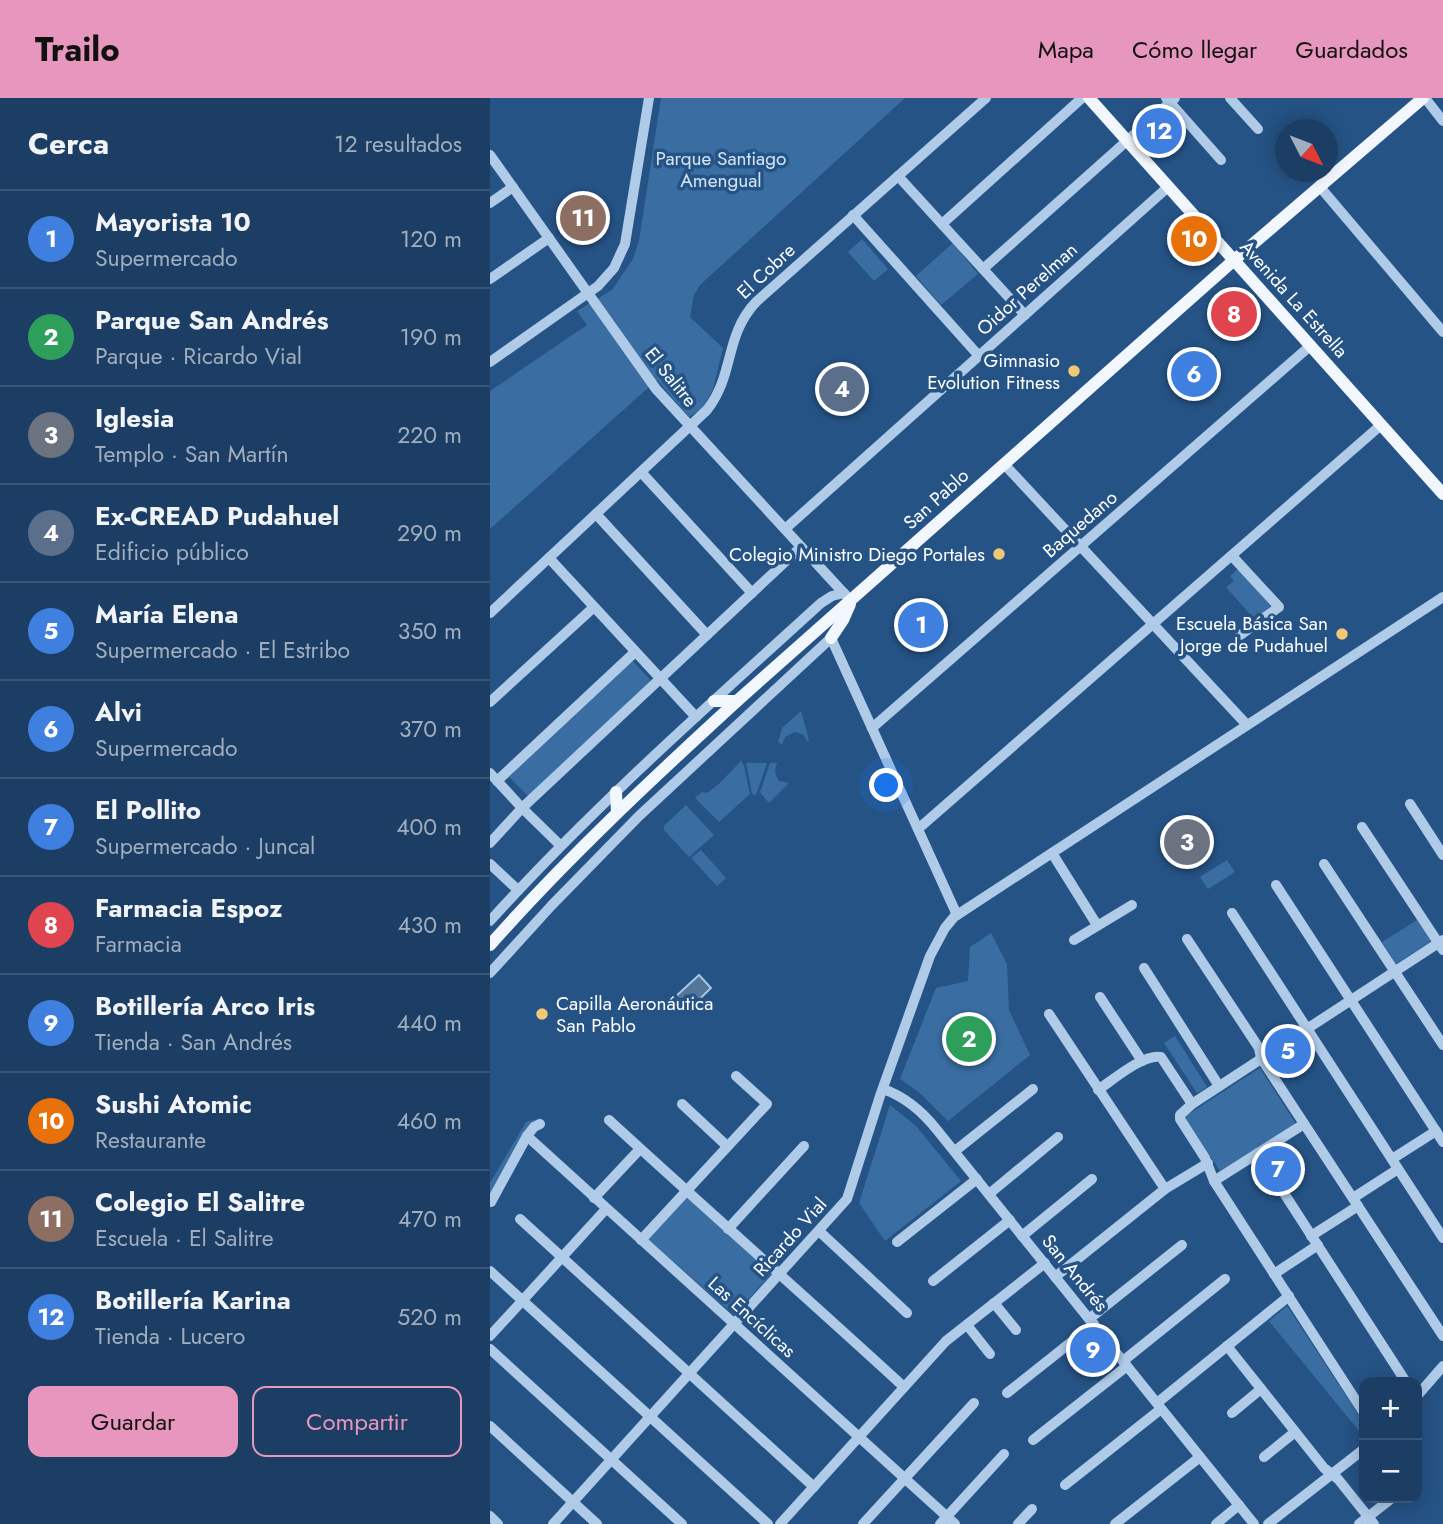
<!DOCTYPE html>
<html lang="es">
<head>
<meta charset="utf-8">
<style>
  :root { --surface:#1c3e64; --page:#25456a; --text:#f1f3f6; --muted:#a0aebf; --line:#3a5778; --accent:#e797bd }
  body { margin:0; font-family:Jost,sans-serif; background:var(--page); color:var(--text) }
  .controls { position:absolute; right:21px; bottom:21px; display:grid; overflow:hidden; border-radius:14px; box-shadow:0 4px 18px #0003 }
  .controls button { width:63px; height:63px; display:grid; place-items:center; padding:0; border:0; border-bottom:2px solid var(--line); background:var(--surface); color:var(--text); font:35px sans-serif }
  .compass { position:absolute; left:785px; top:21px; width:63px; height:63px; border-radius:50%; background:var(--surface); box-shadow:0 4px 18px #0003; rotate:132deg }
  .you { position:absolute; left:397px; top:688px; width:24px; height:24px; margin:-18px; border:5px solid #fff; border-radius:50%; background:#1a73e8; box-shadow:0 0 0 10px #1a73e833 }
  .badge { display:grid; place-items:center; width:46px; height:46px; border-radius:50%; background:var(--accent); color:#fff; font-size:23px; font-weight:700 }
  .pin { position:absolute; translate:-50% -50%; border:4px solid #fff; box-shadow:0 2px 7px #0006 }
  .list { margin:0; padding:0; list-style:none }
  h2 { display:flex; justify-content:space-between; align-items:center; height:91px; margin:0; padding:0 28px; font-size:30px }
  h2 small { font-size:23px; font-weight:400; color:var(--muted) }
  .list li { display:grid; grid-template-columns:46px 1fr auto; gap:21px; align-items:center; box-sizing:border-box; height:98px; padding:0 28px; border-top:2px solid var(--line) }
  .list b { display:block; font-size:26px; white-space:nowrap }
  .list p { margin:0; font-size:23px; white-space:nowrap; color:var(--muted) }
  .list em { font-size:23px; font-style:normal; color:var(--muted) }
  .actions { display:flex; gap:14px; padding:21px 28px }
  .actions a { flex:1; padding:16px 0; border:2px solid var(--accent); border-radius:14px; text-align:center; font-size:24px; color:var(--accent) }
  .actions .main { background:var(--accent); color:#111 }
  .map { position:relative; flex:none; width:953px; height:1426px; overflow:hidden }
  header { display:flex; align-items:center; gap:42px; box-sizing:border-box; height:98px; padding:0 35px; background:var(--accent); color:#111 }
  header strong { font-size:33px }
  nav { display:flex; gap:38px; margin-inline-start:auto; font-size:24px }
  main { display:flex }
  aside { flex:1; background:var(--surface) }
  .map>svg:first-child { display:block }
  .green { fill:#3a6ea2 }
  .water { fill:#557698; stroke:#a4c7e9; stroke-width:2 }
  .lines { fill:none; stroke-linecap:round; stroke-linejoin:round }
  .minor { stroke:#afcbe8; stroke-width:10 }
  .major { stroke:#f2f7fe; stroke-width:12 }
  .poi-dot { fill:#f1c874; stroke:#255385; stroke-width:2.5 }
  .labels { text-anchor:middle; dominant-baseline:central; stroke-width:7; stroke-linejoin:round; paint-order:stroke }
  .park-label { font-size:19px; fill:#d3e5f6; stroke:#255385 }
  .street-label { font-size:19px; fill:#fff; stroke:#255385 }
  .poi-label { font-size:19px; fill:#fff; stroke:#255385; text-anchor:end }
</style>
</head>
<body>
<header>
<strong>Trailo</strong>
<nav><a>Mapa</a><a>Cómo llegar</a><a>Guardados</a></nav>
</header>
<main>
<aside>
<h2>Cerca<small>12 resultados</small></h2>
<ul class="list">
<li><span class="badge" style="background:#3f7fe0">1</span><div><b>Mayorista 10</b><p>Supermercado</p></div><em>120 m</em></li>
<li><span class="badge" style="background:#2e9e5b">2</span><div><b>Parque San Andrés</b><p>Parque · Ricardo Vial</p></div><em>190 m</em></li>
<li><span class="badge" style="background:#6b7280">3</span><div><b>Iglesia</b><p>Templo · San Martín</p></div><em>220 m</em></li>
<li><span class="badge" style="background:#5c6f8a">4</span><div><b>Ex-CREAD Pudahuel</b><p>Edificio público</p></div><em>290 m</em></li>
<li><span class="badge" style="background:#3f7fe0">5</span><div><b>María Elena</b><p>Supermercado · El Estribo</p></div><em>350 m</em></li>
<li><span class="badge" style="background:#3f7fe0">6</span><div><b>Alvi</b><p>Supermercado</p></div><em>370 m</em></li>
<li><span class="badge" style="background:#3f7fe0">7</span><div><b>El Pollito</b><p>Supermercado · Juncal</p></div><em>400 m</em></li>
<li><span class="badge" style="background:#e0444e">8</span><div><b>Farmacia Espoz</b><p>Farmacia</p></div><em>430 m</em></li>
<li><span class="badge" style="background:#3f7fe0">9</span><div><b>Botillería Arco Iris</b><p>Tienda · San Andrés</p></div><em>440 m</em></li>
<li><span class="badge" style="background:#e8710a">10</span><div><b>Sushi Atomic</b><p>Restaurante</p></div><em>460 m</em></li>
<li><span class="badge" style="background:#8d6e63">11</span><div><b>Colegio El Salitre</b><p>Escuela · El Salitre</p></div><em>470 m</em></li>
<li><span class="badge" style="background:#3f7fe0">12</span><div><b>Botillería Karina</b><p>Tienda · Lucero</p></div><em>520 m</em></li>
</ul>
<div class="actions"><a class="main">Guardar</a><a>Compartir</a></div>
</aside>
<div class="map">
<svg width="953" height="1426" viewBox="0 0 953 1426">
  <rect width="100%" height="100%" fill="#255385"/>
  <g class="green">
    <polygon points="171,0 415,0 210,187 204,197 200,219 233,250 223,291 213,310 199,319 167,282 0,431 0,293 97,227 87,213 122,192 143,161 149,143"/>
    <polygon points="372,141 398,171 384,183 358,154"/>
    <polygon points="463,145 488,176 451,207 426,178"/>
    <polygon points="749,470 781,508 765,522 736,489 744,483 740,478"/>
    <polygon points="142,562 161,583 39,699 19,679"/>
    <polygon points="311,613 319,642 317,643 314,637 305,634 295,639 292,647 288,644 292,630"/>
    <polygon points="251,663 254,668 260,696 229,724 205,700 212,694 217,695 230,685"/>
    <polygon points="256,665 277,665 266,697 262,696"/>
    <path d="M280 665H287C284 672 285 678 289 683L299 685 279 705 270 694Z"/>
    <polygon points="196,707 224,737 199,759 174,732 174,728"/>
    <polygon points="211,752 236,780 227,788 201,760"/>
    <polygon points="737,762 745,774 718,791 710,779"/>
    <polygon points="927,822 941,843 906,866 892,844"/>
    <polygon points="501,835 517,866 519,912 540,957 458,1023 430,995 410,981 446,890 478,883 480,849"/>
    <polygon points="685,938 717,989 707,995 674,945"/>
    <polygon points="770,970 806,1026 730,1073 694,1019"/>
    <polygon points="400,1007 426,1028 471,1083 395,1143 369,1105"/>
    <polygon points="51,1020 54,1027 37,1037 0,1100 0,1085 36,1024"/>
    <polygon points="197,1098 282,1175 244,1217 157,1140"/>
    <polygon points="797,1208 874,1325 874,1339 779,1223"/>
  </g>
  <polygon class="water" points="209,877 221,890 196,914 183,901"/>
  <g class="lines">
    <g class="minor">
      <polyline points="676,0 731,62"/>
      <polyline points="740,0 768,31"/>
      <polyline points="935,0 953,23"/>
      <polyline points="0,57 166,291 361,503"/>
      <polyline points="408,78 535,217"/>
      <polyline points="830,89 953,234"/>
      <polyline points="0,105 23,89"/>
      <polyline points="363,117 489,258"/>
      <polyline points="452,126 592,0"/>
      <polyline points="493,171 685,0"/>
      <polyline points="0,181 59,140"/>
      <polyline points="0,264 108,188 124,170 135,146 159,0"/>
      <polyline points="514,366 757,627"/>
      <polyline points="151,374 262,495"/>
      <polyline points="106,416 217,537"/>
      <polyline points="295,431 678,89"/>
      <polyline points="742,458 789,509 749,538"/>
      <polyline points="59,460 206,619"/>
      <path d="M0 515 217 312C245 276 234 238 266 204L496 0"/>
      <polyline points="0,604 104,509"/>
      <polyline points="382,630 820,248"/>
      <polyline points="0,675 32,710 70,747"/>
      <polyline points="7,683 145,554"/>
      <polyline points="920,706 953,757"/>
      <polyline points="872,729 953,852"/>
      <polyline points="428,731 891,327"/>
      <polyline points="0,745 32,710 311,449"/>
      <polyline points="562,755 607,827"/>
      <polyline points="0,766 28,792"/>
      <polyline points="834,766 953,947"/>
      <polyline points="786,787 953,1044"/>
      <polyline points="742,815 953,1140"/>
      <path d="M0 823C103 709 218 608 331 505L342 498 354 495"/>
      <polyline points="697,841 769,950 771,960 953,1238"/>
      <polyline points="584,842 642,807"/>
      <polyline points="654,870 729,988"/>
      <polyline points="0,875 61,808 149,718 341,540 467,817"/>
      <polyline points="610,899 652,963"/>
      <polyline points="559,916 675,1091"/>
      <path d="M393 991C416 999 432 1013 447 1032L764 1426"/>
      <path d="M608 992C624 981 653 956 671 959L702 1006"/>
      <polyline points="192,1006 237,1048"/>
      <path d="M119 1022C217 1112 316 1199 414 1289"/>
      <polyline points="37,1038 465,1426"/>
      <polyline points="465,1053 543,991"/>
      <polyline points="768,1055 916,1284"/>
      <polyline points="902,1061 946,1033"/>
      <polyline points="724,1083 814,1026"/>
      <polyline points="499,1096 568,1039"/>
      <polyline points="104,1100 150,1051"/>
      <polyline points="863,1100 908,1071"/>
      <polyline points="1,1104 37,1038 44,1029 50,1026"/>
      <polyline points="30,1121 324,1389"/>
      <polyline points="238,1131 314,1048"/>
      <polyline points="329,1133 417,1215"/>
      <polyline points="532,1138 602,1081"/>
      <polyline points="821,1138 868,1108"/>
      <polyline points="151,1142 277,1006 246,978"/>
      <polyline points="407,1144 487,1081"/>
      <polyline points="0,1173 278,1426"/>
      <polyline points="784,1176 828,1147"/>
      <polyline points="565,1179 675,1091 718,1065"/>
      <polyline points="443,1183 520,1122"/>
      <polyline points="504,1205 526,1232"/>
      <polyline points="599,1221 692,1147"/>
      <polyline points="477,1227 500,1256"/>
      <polyline points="0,1238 116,1111"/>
      <polyline points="737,1248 834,1370 848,1381 884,1426"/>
      <polyline points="0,1251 192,1426"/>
      <polyline points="633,1263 735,1181"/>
      <polyline points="517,1295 604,1226"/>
      <polyline points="927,1298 953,1268"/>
      <polyline points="667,1305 799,1198"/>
      <polyline points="742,1315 771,1291"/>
      <polyline points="874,1315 724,1083 715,1060 690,1021 690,1017 702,1006 953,842"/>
      <polyline points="0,1328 107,1426"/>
      <polyline points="543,1342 637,1268"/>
      <polyline points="774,1359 805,1334"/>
      <polyline points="575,1387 671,1311"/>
      <polyline points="0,1418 8,1426"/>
      <polyline points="63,1426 357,1101 390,998 440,858 455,830 464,819 953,499"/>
      <polyline points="290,1426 456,1243 555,1165"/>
      <polyline points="373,1426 484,1305"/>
      <polyline points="450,1426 514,1356"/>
      <polyline points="528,1426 542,1411"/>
      <polyline points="625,1426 710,1359"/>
      <polyline points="726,1426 749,1407"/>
      <polyline points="778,1426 874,1351"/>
      <polyline points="869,1426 902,1400"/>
    </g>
    <g class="major">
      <polyline points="599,0 953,396"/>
      <polyline points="341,540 353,522 360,506"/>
      <polyline points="224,603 247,603"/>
      <polyline points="126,694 127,715"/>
      <path d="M0 847C77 760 162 681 247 603L743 163 933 0"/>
    </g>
  </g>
  <g class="poi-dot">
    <circle cx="584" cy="273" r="7"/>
    <circle cx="509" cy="456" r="7"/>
    <circle cx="852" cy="536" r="7"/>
    <circle cx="52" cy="916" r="7"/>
  </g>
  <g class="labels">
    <g class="park-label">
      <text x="231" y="60">Parque Santiago<tspan x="231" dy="22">Amengual</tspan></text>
    </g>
    <g class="street-label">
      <text transform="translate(276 173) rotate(-43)">El Cobre</text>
      <text transform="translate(537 191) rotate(-42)">Oidor Perelman</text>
      <text transform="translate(804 201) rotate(48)">Avenida La Estrella</text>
      <text transform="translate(181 279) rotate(51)">El Salitre</text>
      <text transform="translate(446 401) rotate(-42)">San Pablo</text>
      <text transform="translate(590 426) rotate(-41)">Baquedano</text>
      <text transform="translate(300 1139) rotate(-48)">Ricardo Vial</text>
      <text transform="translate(585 1175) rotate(51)">San Andrés</text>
      <text transform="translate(262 1219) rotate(42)">Las Encíclicas</text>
    </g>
    <g class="poi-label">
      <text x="570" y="262">Gimnasio<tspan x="570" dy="22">Evolution Fitness</tspan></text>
      <text x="495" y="456">Colegio Ministro Diego Portales</text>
      <text x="838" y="525">Escuela Básica San<tspan x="838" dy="22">Jorge de Pudahuel</tspan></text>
      <text x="66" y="905" text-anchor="start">Capilla Aeronáutica<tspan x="66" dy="22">San Pablo</tspan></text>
    </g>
  </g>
</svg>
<div class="controls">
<button>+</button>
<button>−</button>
</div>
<svg class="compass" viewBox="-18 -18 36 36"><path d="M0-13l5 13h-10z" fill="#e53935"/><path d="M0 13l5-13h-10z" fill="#a0aebf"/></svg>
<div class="you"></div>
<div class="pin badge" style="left:431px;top:527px;background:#3f7fe0">1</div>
<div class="pin badge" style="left:479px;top:941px;background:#2e9e5b">2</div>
<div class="pin badge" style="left:697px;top:744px;background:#6b7280">3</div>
<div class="pin badge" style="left:352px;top:291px;background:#5c6f8a">4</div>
<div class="pin badge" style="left:798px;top:953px;background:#3f7fe0">5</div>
<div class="pin badge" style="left:704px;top:276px;background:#3f7fe0">6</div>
<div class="pin badge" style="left:788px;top:1071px;background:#3f7fe0">7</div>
<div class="pin badge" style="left:744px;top:216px;background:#e0444e">8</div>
<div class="pin badge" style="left:603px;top:1252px;background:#3f7fe0">9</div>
<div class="pin badge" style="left:704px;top:141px;background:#e8710a">10</div>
<div class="pin badge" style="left:93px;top:120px;background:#8d6e63">11</div>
<div class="pin badge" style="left:669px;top:33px;background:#3f7fe0">12</div>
</div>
</main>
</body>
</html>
